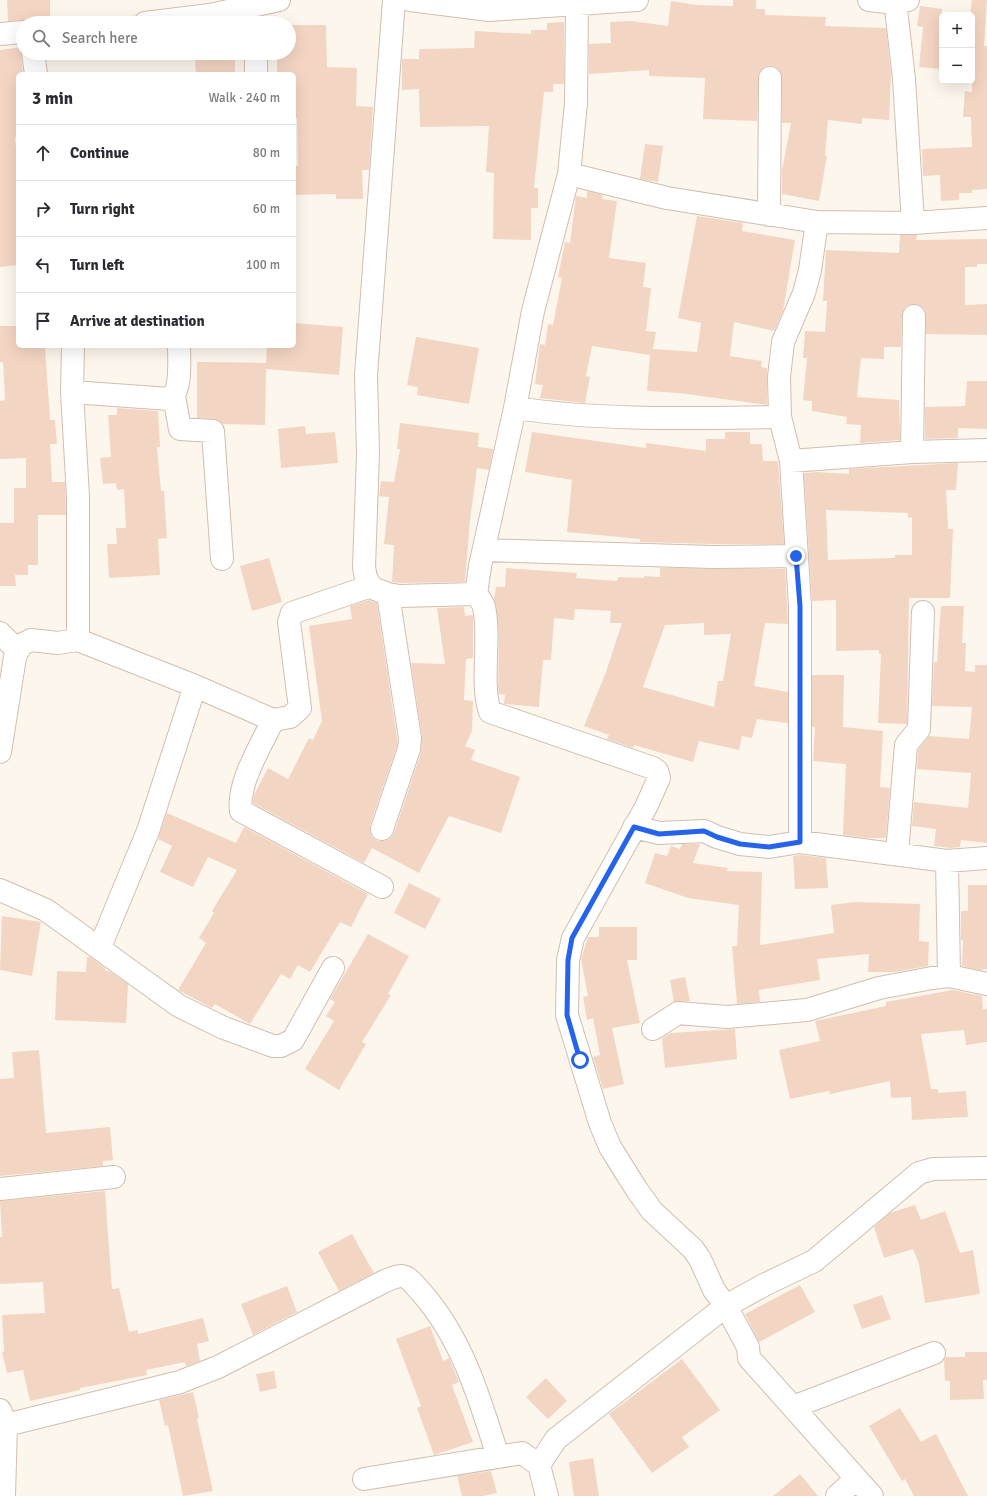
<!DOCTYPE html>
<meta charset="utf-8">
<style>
:root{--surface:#fff;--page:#f7f7f7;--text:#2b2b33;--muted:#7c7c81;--line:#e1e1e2}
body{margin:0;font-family:Signika,sans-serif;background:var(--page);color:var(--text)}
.controls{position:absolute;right:12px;top:12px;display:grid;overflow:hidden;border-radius:6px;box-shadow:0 4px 16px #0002}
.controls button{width:36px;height:36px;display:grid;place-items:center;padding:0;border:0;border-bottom:1px solid var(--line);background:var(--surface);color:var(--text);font:20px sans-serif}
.stop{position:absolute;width:12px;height:12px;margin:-9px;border:3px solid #2563eb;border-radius:50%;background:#fff}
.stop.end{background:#2563eb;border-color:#fff;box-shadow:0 1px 4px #0008}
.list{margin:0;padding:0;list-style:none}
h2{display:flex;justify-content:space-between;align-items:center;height:52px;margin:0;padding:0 16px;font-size:17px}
h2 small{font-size:13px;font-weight:400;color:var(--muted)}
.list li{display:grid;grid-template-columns:26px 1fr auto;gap:12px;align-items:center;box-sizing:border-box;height:56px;padding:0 16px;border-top:1px solid var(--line)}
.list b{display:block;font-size:15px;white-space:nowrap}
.list em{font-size:13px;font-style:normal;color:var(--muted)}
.icon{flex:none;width:22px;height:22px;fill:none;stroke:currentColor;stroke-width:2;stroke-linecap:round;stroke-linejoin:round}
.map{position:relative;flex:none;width:987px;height:1496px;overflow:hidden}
.search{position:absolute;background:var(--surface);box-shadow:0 4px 16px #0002;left:16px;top:16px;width:280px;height:44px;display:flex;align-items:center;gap:10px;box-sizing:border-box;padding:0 14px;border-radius:22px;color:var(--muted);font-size:15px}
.panel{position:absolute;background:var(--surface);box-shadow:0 4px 16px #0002;left:16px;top:72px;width:280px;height:276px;border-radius:6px}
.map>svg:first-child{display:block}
.building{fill:#f3d5c3;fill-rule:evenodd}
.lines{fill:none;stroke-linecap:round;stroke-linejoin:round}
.minor-casing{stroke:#d1beb0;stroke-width:24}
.minor{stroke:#fff;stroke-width:22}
.route{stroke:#2563eb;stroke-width:5}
</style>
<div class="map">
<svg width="987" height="1496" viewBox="0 0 987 1496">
<rect width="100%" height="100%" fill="#fdf6ec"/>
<!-- building -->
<path class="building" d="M 7,0 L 50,0 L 50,20 L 8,21 Z
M 733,0 L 756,0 L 756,9 L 765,9 L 765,15 L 826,17 L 825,26 L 886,28 L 891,75 L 889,120 L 862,118 L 862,124 L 828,120 L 825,156 L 827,156 L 819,201 L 782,194 L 782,170 L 791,123 L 782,123 L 782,78 L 781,72 L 776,67 L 770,66 L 764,67 L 759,72 L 757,121 L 703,119 L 705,78 L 649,76 L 649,70 L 589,74 L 589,44 L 611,43 L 610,22 L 631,21 L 668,26 L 671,1 L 696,5 L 733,6 Z
M 972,0 L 987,0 L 984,46 L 987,46 L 987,189 L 972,190 L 972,193 L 959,193 L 959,200 L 941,201 L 940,175 L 923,176 L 922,149 L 972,147 L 971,117 L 963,117 L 965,91 L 972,92 L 972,15 L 970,15 Z
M 920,6 L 942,9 L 942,69 L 919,67 L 923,27 L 917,26 Z
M 564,22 L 564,84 L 553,84 L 553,92 L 544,92 L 534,188 L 538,188 L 538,208 L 531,208 L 531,240 L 493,239 L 494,173 L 486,172 L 489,126 L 420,127 L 419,89 L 402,90 L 402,59 L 419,59 L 419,49 L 474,48 L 475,31 L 531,34 L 531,30 L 547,30 L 547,23 Z
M 289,25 L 326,25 L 327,67 L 357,68 L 356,106 L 373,107 L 369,170 L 362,170 L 363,199 L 336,199 L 336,194 L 294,195 L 294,166 L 298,166 L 297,118 L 294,118 L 294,74 L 277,74 L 277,53 L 289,53 Z
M 22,47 L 21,55 L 23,74 L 18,74 L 18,137 L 15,137 L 18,171 L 18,265 L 0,267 L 0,50 Z
M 215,53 L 235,53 L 235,72 L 196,73 L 195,58 L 215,57 Z
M 645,144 L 663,146 L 658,182 L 640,179 Z
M 587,191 L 603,195 L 602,199 L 617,201 L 609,258 L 646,263 L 643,287 L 651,288 L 646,331 L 656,332 L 653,349 L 697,352 L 701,323 L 678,318 L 697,216 L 743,223 L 742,231 L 795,240 L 783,311 L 774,331 L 734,322 L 730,356 L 762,361 L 761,367 L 767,368 L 767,405 L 679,393 L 647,391 L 650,355 L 592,346 L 586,376 L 590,377 L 585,403 L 540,398 L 543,385 L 535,384 L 540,344 L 545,345 L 548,324 L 553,325 L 562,278 L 558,277 L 565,242 L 570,243 L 576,196 L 587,198 Z
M 900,235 L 917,235 L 916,240 L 987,239 L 987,264 L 977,264 L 977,267 L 965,267 L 965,305 L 987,304 L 987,335 L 926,334 L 926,316 L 925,310 L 921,306 L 915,304 L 908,305 L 904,309 L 902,315 L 901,347 L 884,347 L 884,359 L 861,358 L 857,397 L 899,400 L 900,440 L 860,443 L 861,425 L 846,424 L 847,417 L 812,411 L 812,401 L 803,400 L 807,358 L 803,358 L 805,331 L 825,332 L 827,301 L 823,301 L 826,250 L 899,253 Z
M 294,323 L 343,327 L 339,375 L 266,369 L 265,425 L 223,424 L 214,419 L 197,418 L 197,362 L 266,363 L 267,346 L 294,346 Z
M 0,326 L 18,326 L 18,346 L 45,346 L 50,420 L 55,420 L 57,444 L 50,444 L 52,482 L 65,482 L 66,515 L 38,515 L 38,565 L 28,565 L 28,575 L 15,575 L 16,586 L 0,586 L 0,523 L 14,523 L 14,488 L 26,488 L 26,458 L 0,459 L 0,401 L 5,400 L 3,362 L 0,362 Z
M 416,337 L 479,348 L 469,404 L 417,395 L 418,387 L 407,385 Z
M 967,381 L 987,381 L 987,429 L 958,428 L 958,438 L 925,439 L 925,407 L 965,406 Z
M 117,408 L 158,411 L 160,447 L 157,447 L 161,491 L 164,491 L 167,538 L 158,539 L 160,575 L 109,578 L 107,544 L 117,544 L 116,528 L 126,528 L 124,489 L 117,490 L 116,483 L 103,484 L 100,458 L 111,457 L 108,415 L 117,415 Z
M 400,423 L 479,433 L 478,447 L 493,449 L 489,470 L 477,468 L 470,520 L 465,582 L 401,583 L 392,582 L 394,545 L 384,544 L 389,497 L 379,496 L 381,481 L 394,482 L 400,449 L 397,449 Z
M 305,426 L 306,434 L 335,432 L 338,463 L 281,468 L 278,429 Z
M 532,432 L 646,448 L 646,443 L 706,451 L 706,439 L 725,439 L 725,432 L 750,432 L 750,444 L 762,444 L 763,461 L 778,461 L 784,544 L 713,544 L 640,542 L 640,539 L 567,532 L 572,480 L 525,472 Z
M 958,463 L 956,490 L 946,490 L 948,529 L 953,529 L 950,598 L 909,598 L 907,724 L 878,723 L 881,654 L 879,654 L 879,650 L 836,651 L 836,600 L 812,601 L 804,473 L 817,472 L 849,474 L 849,469 ZM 826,510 L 908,513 L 908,518 L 912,517 L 912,555 L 895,555 L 895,558 L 828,560 Z
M 269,558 L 282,602 L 252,611 L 240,566 Z
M 506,568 L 577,573 L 576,578 L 617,581 L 618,577 L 644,578 L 644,576 L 660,577 L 660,568 L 785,569 L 788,624 L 765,623 L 754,686 L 788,692 L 788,723 L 757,719 L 752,738 L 742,736 L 739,750 L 699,741 L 693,762 L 634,745 L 633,748 L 607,739 L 609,735 L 584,726 L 606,672 L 622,623 L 610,623 L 611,611 L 575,609 L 574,620 L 554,618 L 551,660 L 543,660 L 539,707 L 504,704 L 505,695 L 499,694 L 498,687 L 499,632 L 494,599 L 496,587 L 505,587 ZM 704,623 L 704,635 L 731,634 L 723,681 L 718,681 L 714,707 L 643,687 L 665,625 Z
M 369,600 L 377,603 L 397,738 L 397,746 L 370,825 L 370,831 L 372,837 L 378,841 L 384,841 L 390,839 L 394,833 L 421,753 L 422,736 L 411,663 L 445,664 L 437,608 L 464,607 L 465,616 L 473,615 L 473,658 L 466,659 L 464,700 L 473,701 L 472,731 L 465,746 L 475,750 L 471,760 L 520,777 L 501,833 L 449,816 L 419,873 L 372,848 L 364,863 L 253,803 L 254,795 L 268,768 L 288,779 L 309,738 L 313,740 L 322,721 L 309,626 L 352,619 L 350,606 Z
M 941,606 L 964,606 L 962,643 L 966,643 L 965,671 L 975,672 L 975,665 L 987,665 L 987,843 L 961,840 L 960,847 L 950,848 L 934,846 L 936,829 L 912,826 L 914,802 L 968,808 L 971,773 L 917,769 L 918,750 L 929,736 L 969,739 L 972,707 L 932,706 L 934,662 L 937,662 Z
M 812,675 L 844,675 L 843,727 L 883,731 L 880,787 L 890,788 L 886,838 L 866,838 L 843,835 L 846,764 L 813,761 L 815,727 L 812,727 Z
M 167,813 L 236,843 L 244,827 L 368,894 L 351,927 L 340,922 L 310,972 L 298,965 L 290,979 L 281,974 L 250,1024 L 215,1004 L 212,1008 L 178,990 L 206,943 L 199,938 L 214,913 L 212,911 L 237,870 L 208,857 L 193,887 L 160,872 L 172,846 L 158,839 Z
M 682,844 L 700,844 L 693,863 L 728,868 L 727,871 L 762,872 L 760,945 L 834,933 L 831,905 L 855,902 L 920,904 L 919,941 L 929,942 L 928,966 L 894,972 L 868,972 L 869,954 L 817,959 L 820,980 L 759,990 L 760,1002 L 737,1004 L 732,946 L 737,946 L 739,905 L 688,898 L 645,883 L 655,853 L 667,856 L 671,846 L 680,849 Z
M 800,855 L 826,858 L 828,888 L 795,889 L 793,856 Z
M 409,883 L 441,899 L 425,929 L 394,913 Z
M 968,885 L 987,885 L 987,969 L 979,970 L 962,966 L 963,940 L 961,940 L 961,911 L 968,911 Z
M 2,916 L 41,922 L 32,976 L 0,970 Z
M 599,927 L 637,927 L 637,960 L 627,960 L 640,1023 L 612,1028 L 624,1084 L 603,1089 L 593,1057 L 600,1055 L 593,1018 L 587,1020 L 583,997 L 588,996 L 581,959 L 588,937 L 599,937 Z
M 368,934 L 409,956 L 388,994 L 391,995 L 362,1042 L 366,1044 L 339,1090 L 305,1069 L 334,1021 L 326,1016 L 335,1002 L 330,999 Z
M 87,957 L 90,957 L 105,968 L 105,971 L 109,971 L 128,984 L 126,1023 L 55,1020 L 57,971 L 86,972 Z
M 685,977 L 690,1001 L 674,1002 L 670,980 Z
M 953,990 L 982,996 L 983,1009 L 987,1009 L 987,1042 L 966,1045 L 964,1030 L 921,1034 L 931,1089 L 938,1089 L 938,1093 L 966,1091 L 968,1117 L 912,1120 L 911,1097 L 891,1098 L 890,1081 L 830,1094 L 829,1091 L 790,1099 L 779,1050 L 820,1041 L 815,1021 L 886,1006 L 886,1002 Z
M 735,1029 L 737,1059 L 665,1068 L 662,1038 L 671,1033 Z
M 39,1050 L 46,1133 L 110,1127 L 113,1160 L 103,1161 L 103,1166 L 0,1176 L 0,1079 L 14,1078 L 12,1052 Z
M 105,1191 L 112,1289 L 119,1288 L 129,1332 L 138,1330 L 138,1334 L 203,1318 L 209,1341 L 197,1344 L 200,1361 L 186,1366 L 185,1362 L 146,1370 L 147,1375 L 80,1388 L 80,1390 L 30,1401 L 23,1370 L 7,1373 L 2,1352 L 4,1351 L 2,1315 L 45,1313 L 43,1282 L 0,1284 L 0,1237 L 2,1237 L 0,1201 Z
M 915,1205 L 921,1220 L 945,1211 L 960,1253 L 973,1250 L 980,1294 L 925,1303 L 919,1264 L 913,1249 L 884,1258 L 874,1227 L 890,1213 Z
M 352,1234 L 374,1273 L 339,1291 L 318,1252 Z
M 800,1285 L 815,1312 L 759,1342 L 745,1314 Z
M 287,1286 L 297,1312 L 253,1335 L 241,1304 Z
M 882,1295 L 891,1319 L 862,1329 L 853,1305 Z
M 430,1326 L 443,1361 L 449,1358 L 459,1382 L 452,1385 L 473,1442 L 434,1455 L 417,1408 L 421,1406 L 396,1339 Z
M 965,1352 L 987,1352 L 987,1380 L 983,1380 L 984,1399 L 950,1400 L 950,1381 L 945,1381 L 944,1360 L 946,1357 L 965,1357 Z
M 682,1359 L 720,1410 L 682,1437 L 689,1447 L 652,1473 L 609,1414 Z
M 274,1371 L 277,1388 L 260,1392 L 256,1374 Z
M 546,1378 L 567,1401 L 548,1419 L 526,1397 Z
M 193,1392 L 199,1418 L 197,1419 L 213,1491 L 183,1496 L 168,1425 L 165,1426 L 159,1400 Z
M 900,1408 L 921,1442 L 936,1434 L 968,1496 L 914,1496 L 905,1479 L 902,1481 L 869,1426 Z
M 593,1458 L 599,1496 L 574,1496 L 569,1462 Z
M 491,1471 L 497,1493 L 483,1496 L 462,1496 L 457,1476 Z
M 800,1474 L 818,1496 L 773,1496 Z"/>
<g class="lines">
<defs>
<path id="minor" d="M 394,0 L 366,375 L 368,454 L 364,567 L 366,578 L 371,586 L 375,589 L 388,594 L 400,596 L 476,594 L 480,566 L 515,408 L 533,311 L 569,174 L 576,103 L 577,5
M 410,0 L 489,10 L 637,0
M 869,0 L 895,3 L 908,0
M 895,0 L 904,79 L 913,223
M 145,23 L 210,15 L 279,0
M 0,34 L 23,32
M 33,53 L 36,74
M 256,53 L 256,74
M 569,174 L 667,198 L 817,222 L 913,223 L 987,218
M 769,215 L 770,78
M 73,346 L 72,392 L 78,497 L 78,640
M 72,392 L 170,399 C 182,390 179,360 179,346
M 174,396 L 180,429 L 213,431 L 222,559
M 515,408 C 603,421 692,418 780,417
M 912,452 L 914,316
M 791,461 L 912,452 L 987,450
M 485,550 L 713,557 L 796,556
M 476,594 C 479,598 483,602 484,607 C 491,639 480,682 490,712 L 653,768 L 657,771 L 659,778 L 646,807 L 573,938 L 568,960 L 567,1015 L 600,1123 L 610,1147 L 637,1190 L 652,1211 L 693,1249 L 700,1259 L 714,1290 L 726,1306 L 748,1347 L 749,1358 L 872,1496
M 0,633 L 17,650
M 273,720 L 290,717 L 300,708 L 289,622 L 292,613 L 371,586
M 0,752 L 15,657 L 21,645 L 31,640 L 58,643 L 78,640 L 195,686 L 273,720 C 261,746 237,783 241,811 L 382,887
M 634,827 L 659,833 L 704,831 L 717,837 L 740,844 L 769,847 L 800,842 L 947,861 L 949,976
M 382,829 L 409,749 L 410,738 L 388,594
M 800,842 L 800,606 L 791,461 L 780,417 L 779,377 L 783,342 L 804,293 L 810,270 L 817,222
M 897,854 L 906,745 L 919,729 L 923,612
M 947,861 L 987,858
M 0,890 L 46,910 L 179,1006 L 224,1028 L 273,1046 L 281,1046 L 293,1040 L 333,968
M 100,947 L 148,831 L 195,686
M 653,1029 L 678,1013 L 727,1017 L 807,1010 L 879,988 L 932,978 L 949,976 L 987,984
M 0,1189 L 114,1177
M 793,1407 L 934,1353
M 0,1410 L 6,1425 L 4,1496
M 6,1425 L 180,1382 L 218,1367 L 385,1281 C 391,1279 399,1274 405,1277 C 411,1279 416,1287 421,1292 C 462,1338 480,1399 498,1457
M 539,1465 L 556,1439 L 726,1306 L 764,1285 L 814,1261 L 919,1173 L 933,1169 L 987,1168
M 364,1479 L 522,1453 L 539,1465 L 547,1496
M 837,1496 L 856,1479"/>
</defs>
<!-- minor casing -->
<use href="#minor" class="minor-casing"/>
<!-- minor -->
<use href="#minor" class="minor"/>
</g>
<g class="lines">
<!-- route -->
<path class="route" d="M 580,1060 L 567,1015 L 568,960 L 572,938 L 634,827 L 659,834 L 704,831 L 717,837 L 740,844 L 769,847 L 800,842 L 800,606 L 796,556"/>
</g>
</svg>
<div class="controls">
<button>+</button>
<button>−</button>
</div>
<div class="stop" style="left:580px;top:1060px"></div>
<div class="stop end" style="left:796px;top:556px"></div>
<div class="search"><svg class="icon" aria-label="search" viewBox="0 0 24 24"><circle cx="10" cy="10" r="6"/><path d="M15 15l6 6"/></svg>Search here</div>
<section class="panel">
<h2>3 min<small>Walk · 240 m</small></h2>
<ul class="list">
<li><svg class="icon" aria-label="ahead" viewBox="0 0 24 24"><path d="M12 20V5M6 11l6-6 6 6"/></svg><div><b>Continue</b></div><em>80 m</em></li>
<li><svg class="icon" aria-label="right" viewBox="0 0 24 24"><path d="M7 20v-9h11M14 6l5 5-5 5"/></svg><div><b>Turn right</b></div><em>60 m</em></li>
<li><svg class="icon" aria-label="left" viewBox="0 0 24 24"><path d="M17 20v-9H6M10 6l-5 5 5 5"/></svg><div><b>Turn left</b></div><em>100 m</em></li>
<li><svg class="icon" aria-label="arrive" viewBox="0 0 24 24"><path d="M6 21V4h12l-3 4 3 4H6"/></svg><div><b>Arrive at destination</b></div></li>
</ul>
</section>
</div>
